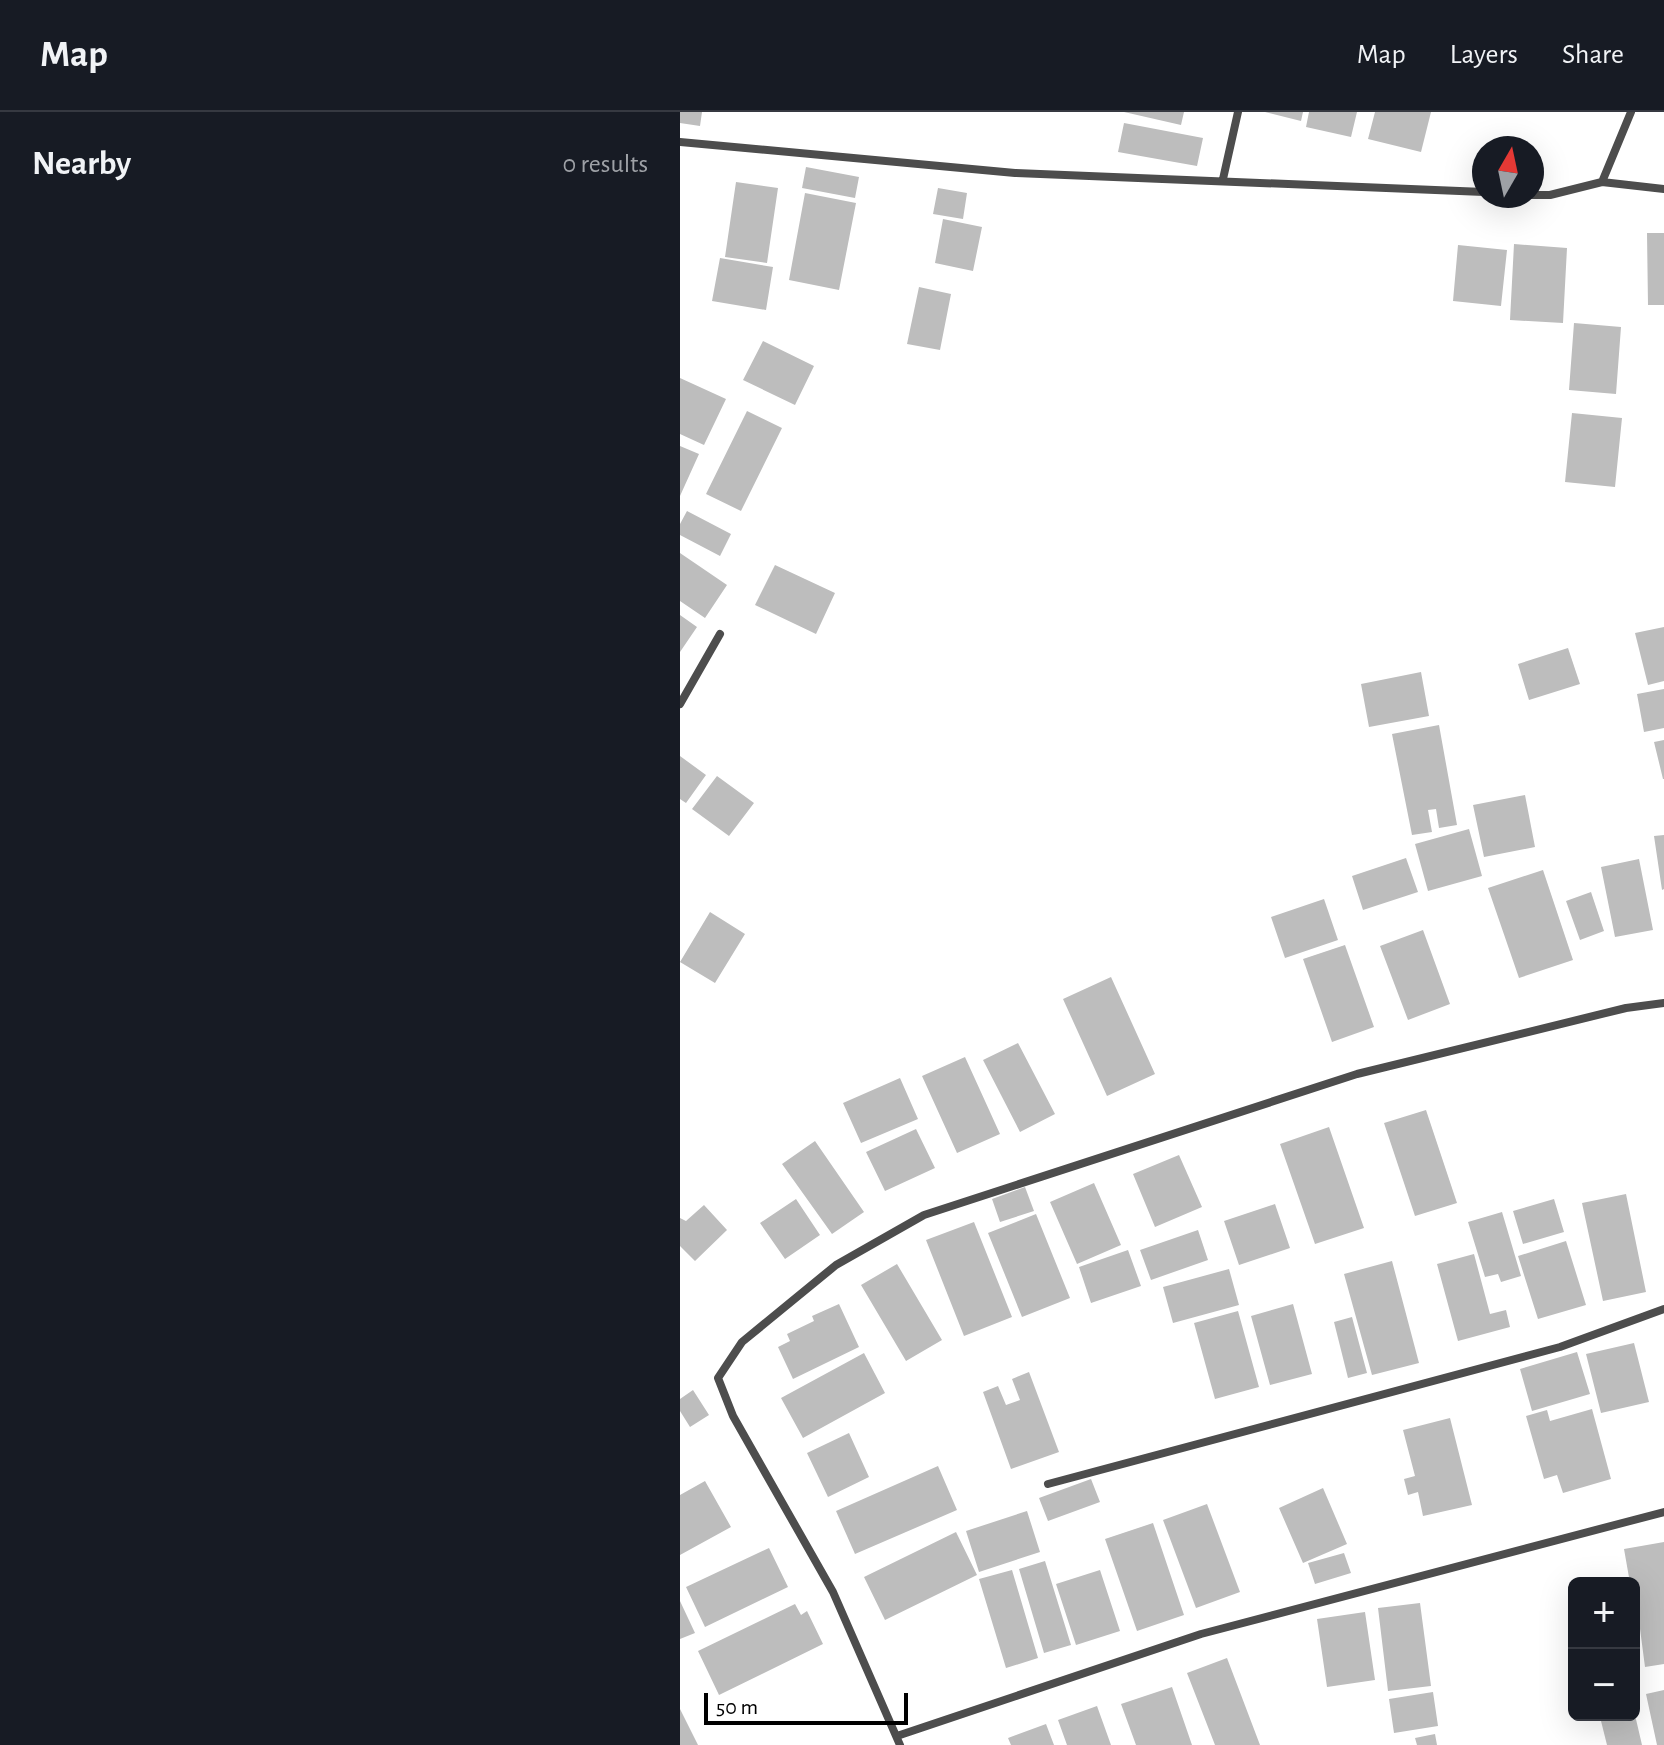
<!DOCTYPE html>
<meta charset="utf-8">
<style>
:root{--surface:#171b24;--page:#242831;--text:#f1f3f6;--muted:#9ea1a6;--line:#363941}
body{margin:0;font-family:"Alegreya Sans",sans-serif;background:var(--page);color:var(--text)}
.controls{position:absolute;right:24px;bottom:24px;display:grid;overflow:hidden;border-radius:12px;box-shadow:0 8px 32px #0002}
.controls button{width:72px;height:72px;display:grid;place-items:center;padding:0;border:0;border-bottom:2px solid var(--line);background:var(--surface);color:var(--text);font:40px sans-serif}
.compass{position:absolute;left:792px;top:24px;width:72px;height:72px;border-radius:50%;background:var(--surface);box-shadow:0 8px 32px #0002;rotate:9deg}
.scale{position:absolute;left:24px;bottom:20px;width:204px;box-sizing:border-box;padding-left:8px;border:4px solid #000;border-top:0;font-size:22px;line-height:28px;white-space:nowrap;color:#000;-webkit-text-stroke:6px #fff;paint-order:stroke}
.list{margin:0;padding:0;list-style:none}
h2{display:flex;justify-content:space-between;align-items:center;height:104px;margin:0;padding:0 32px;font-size:34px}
h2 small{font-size:26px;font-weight:400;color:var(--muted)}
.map{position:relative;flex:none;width:984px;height:1633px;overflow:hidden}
header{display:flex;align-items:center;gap:48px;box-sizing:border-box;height:112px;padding:0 40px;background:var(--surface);border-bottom:2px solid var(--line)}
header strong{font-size:38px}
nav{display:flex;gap:44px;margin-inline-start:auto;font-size:28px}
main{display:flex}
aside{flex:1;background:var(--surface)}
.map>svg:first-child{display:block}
.building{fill:#bdbdbd}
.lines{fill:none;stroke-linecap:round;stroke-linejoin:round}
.minor{stroke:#4d4d4d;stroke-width:8}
</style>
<header>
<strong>Map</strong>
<nav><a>Map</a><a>Layers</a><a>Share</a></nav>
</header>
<main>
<aside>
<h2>Nearby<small>0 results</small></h2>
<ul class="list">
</ul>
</aside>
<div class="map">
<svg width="984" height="1633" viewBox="0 0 984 1633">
<rect width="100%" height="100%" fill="#fff"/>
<!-- building -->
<path class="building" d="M 0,0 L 22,0 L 20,14 L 0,11 Z
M 444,0 L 504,0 L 501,13 Z
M 585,0 L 623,0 L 621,9 Z
M 629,0 L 677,0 L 671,25 L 626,15 Z
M 695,0 L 751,0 L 741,40 L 688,27 Z
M 444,11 L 523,26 L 517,54 L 438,40 Z
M 126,55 L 179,65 L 175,86 L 122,76 Z
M 56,70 L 98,76 L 87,151 L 45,145 Z
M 258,76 L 287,81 L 283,107 L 253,102 Z
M 125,81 L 176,91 L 159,178 L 109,168 Z
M 263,107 L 302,115 L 293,159 L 255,151 Z
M 967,121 L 984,121 L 984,193 L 968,193 Z
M 834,132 L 887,136 L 883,211 L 830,208 Z
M 778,133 L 827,138 L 821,194 L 773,189 Z
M 40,146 L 93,155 L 86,198 L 32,189 Z
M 239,175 L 271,182 L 260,238 L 227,232 Z
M 894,211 L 941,215 L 936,282 L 889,278 Z
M 83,229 L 134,254 L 115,293 L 63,268 Z
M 0,266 L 46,287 L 24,333 L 0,322 Z
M 67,299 L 102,316 L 61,399 L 26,382 Z
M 892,301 L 942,306 L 935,375 L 885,370 Z
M 0,334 L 19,342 L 0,384 Z
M 7,399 L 51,422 L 40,444 L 0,423 L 0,412 Z
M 0,441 L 47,473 L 25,506 L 0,489 Z
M 95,453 L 155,481 L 136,522 L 75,493 Z
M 0,503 L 17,515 L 0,540 Z
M 984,515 L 984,569 L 968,573 L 955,521 Z
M 888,536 L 900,572 L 849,588 L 838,552 Z
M 741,560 L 749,604 L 689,615 L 681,572 Z
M 984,577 L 984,616 L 964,620 L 957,582 Z
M 759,613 L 777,713 L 759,716 L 756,697 L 748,698 L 752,720 L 732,723 L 712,622 Z
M 984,628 L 984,667 L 983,667 L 974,630 Z
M 0,644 L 26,663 L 6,691 L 0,687 Z
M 37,664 L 74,691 L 49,724 L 12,697 Z
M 845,683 L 855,735 L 804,745 L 793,693 Z
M 789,717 L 802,764 L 748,779 L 735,732 Z
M 984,723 L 984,777 L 982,778 L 974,724 Z
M 726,746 L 738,780 L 683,798 L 672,764 Z
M 959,747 L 973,818 L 935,825 L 921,755 Z
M 863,758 L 893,848 L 839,866 L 808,776 Z
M 911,780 L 924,819 L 900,828 L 886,789 Z
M 644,787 L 658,828 L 605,846 L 591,805 Z
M 30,800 L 65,822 L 35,871 L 0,850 Z
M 743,818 L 770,892 L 728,908 L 700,834 Z
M 665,833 L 694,915 L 652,930 L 623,847 Z
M 431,865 L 475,962 L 427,984 L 383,887 Z
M 338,931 L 375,1002 L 340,1020 L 303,948 Z
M 285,945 L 320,1022 L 277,1041 L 242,964 Z
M 220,966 L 238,1007 L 181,1031 L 163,991 Z
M 746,998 L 777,1091 L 735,1104 L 704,1011 Z
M 649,1015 L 684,1116 L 635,1132 L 600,1032 Z
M 236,1017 L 255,1056 L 205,1079 L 186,1040 Z
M 135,1029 L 184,1100 L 152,1122 L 102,1052 Z
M 499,1043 L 522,1095 L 475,1115 L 453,1062 Z
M 414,1071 L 441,1133 L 397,1152 L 370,1090 Z
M 345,1075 L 354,1099 L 320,1110 L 312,1087 Z
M 946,1082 L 966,1180 L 923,1189 L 902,1091 Z
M 116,1087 L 140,1123 L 105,1147 L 80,1111 Z
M 874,1087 L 884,1120 L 843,1132 L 833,1099 Z
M 595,1092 L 610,1136 L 559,1153 L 544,1109 Z
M 24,1093 L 47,1118 L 15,1149 L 0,1134 L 0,1106 L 6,1109 Z
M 822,1100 L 841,1164 L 821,1170 L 818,1162 L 805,1165 L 788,1110 Z
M 356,1102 L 390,1186 L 342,1205 L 308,1121 Z
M 294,1110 L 332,1205 L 284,1224 L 246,1128 Z
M 518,1118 L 528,1148 L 471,1168 L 460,1138 Z
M 886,1129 L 906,1193 L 858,1207 L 838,1144 Z
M 448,1138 L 461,1174 L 411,1191 L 399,1155 Z
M 794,1142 L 810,1202 L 826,1198 L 830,1215 L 778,1229 L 757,1152 Z
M 712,1149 L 739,1251 L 692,1263 L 664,1162 Z
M 217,1152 L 262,1228 L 226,1249 L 181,1173 Z
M 549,1157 L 559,1193 L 493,1211 L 483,1175 Z
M 159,1192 L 179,1235 L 113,1267 L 98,1235 L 110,1229 L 107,1222 L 134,1209 L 132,1204 Z
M 613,1192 L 632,1262 L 590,1273 L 571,1204 Z
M 558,1199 L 579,1275 L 535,1287 L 514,1211 Z
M 672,1205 L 687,1261 L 668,1266 L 654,1210 Z
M 954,1231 L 969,1290 L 921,1301 L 906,1242 Z
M 897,1240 L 910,1282 L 852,1299 L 840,1257 Z
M 184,1241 L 205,1281 L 123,1326 L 101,1286 Z
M 349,1260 L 379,1340 L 331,1357 L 303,1280 L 318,1274 L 326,1293 L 340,1288 L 332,1267 Z
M 13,1278 L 29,1303 L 10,1315 L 0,1299 L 0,1287 Z
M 912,1297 L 931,1367 L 883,1381 L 877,1363 L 864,1367 L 846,1304 L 867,1298 L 870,1309 Z
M 770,1306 L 792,1393 L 743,1404 L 738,1380 L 728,1383 L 724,1367 L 735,1364 L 723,1318 Z
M 169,1321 L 189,1365 L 148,1385 L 127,1341 Z
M 258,1354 L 277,1398 L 175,1442 L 156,1399 Z
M 411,1367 L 420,1390 L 368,1409 L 359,1386 Z
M 25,1369 L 51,1415 L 0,1443 L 0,1383 Z
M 643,1376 L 667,1432 L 623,1451 L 599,1396 Z
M 527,1392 L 560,1480 L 516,1496 L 483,1408 Z
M 347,1399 L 360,1440 L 299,1460 L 286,1419 Z
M 473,1411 L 504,1503 L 457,1519 L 425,1427 Z
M 276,1420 L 297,1463 L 205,1508 L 184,1465 Z
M 984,1430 L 984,1552 L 965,1555 L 954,1471 L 950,1471 L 944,1437 Z
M 89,1436 L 108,1475 L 25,1515 L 6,1475 Z
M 664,1441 L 671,1461 L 635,1472 L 628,1451 Z
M 365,1449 L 391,1533 L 364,1541 L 339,1457 Z
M 332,1458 L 358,1546 L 326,1556 L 299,1467 Z
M 420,1458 L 440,1519 L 396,1533 L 376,1472 Z
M 0,1489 L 15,1521 L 0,1527 Z
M 740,1491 L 751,1574 L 708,1579 L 698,1496 Z
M 115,1492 L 121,1503 L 127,1499 L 143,1532 L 39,1583 L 18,1539 Z
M 685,1500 L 695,1568 L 647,1575 L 637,1507 Z
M 547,1546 L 580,1633 L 535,1633 L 507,1561 Z
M 492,1575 L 512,1633 L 456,1633 L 441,1592 Z
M 984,1578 L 984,1633 L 977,1633 L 966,1582 Z
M 753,1580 L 758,1614 L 714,1621 L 709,1587 Z
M 417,1594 L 431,1633 L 387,1633 L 378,1608 Z
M 0,1597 L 18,1633 L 0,1633 Z
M 947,1603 L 955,1603 L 962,1633 L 927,1633 L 921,1609 Z
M 366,1612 L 374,1633 L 331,1633 L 328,1626 Z
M 755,1622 L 757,1633 L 737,1633 L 735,1626 Z"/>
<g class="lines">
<!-- minor -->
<path class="minor" d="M 0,30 L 335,61 L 804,80
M 543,67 L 558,0
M 922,70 L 951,0
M 852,83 L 870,83 L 922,70 L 984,77
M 0,592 L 40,522
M 368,1372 L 880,1235 L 984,1197
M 217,1624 L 521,1522 L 984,1400
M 220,1633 L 153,1480 L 53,1304 L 38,1266 L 62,1230 L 156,1153 L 244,1103 L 677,962 L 946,896 L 984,891"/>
</g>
</svg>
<div class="controls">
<button>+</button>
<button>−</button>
</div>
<svg class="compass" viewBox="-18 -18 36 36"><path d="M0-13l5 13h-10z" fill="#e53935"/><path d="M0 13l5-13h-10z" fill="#9ea1a6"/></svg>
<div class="scale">50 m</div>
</div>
</main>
